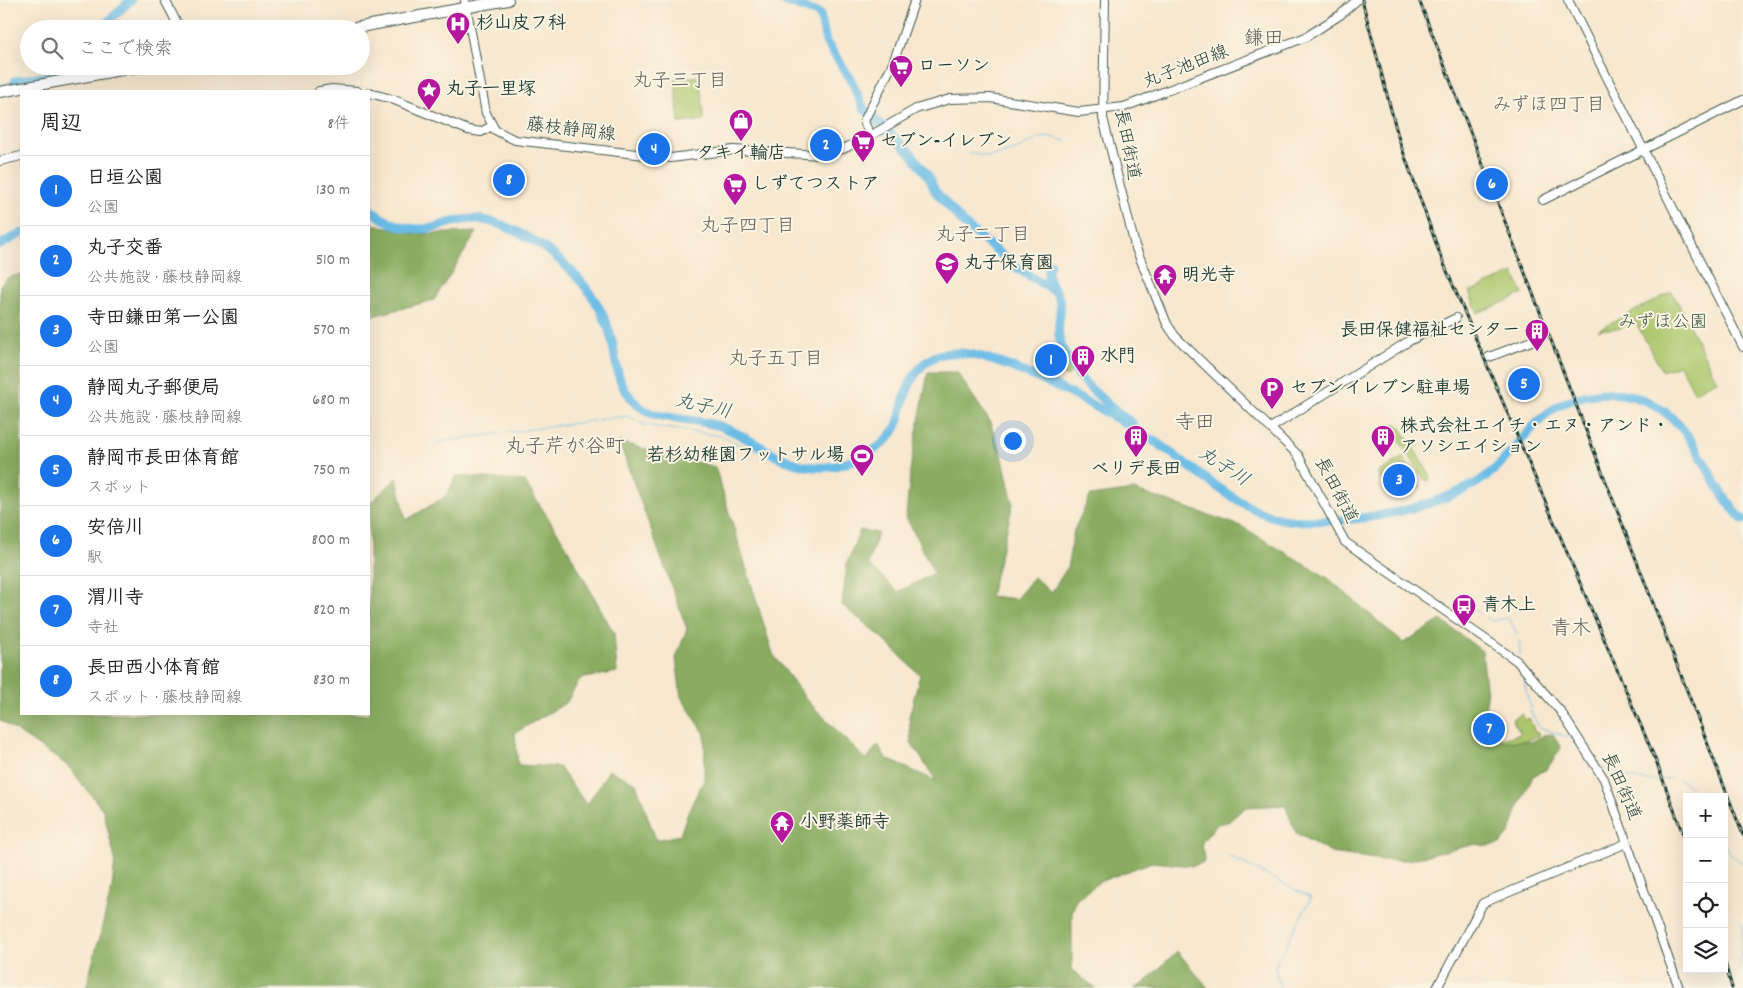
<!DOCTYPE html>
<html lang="ja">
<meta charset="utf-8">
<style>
:root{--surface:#fff;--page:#f2f2f2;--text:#202124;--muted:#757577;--line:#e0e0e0;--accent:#1a73e8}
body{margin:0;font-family:Dekko,"Klee One",sans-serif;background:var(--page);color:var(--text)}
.controls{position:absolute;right:15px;bottom:15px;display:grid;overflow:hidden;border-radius:0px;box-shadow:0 5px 20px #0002}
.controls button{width:45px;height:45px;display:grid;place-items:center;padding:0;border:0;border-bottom:1px solid var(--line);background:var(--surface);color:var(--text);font:25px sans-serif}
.you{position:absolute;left:1012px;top:440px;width:18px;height:18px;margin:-12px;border:4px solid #fff;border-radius:50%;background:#1a73e8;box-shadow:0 0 0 8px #1a73e833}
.badge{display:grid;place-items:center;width:32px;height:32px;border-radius:50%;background:var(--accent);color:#fff;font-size:16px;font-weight:700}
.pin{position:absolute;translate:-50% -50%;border:2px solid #fff;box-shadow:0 1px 5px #0006}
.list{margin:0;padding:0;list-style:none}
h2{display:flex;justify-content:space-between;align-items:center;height:65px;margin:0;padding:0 20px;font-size:21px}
h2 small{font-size:16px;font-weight:400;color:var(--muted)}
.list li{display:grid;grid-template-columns:32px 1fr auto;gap:15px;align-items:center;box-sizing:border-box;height:70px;padding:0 20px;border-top:1px solid var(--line)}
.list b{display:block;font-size:19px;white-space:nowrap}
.list p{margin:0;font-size:16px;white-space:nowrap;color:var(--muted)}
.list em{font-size:16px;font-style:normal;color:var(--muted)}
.icon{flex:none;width:28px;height:28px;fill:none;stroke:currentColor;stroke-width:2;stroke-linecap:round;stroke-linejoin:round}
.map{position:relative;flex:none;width:1743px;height:988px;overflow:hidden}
.search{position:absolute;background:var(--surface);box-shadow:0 5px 20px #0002;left:20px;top:20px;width:350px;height:55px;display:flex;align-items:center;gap:12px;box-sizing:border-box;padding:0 18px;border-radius:28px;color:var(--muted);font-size:19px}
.panel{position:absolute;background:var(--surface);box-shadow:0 5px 20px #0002;left:20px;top:90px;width:350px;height:625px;border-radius:0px}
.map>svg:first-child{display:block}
.green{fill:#acc76d;stroke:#668250}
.forest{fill:#89ac60;stroke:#54744a}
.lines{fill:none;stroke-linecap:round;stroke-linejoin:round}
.stream{stroke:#6bbce6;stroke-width:1}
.river{stroke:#6bbce6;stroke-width:9}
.secondary-casing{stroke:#3f564b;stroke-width:10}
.highway-casing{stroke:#3f564b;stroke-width:12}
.secondary{stroke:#fff;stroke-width:8}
.highway{stroke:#fff;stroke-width:10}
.rail-casing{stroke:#1f3d34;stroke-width:3}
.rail{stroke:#fcf5e5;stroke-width:1;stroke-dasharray:4;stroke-linecap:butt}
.labels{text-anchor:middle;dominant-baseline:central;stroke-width:4;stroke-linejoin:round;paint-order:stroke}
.poi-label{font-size:18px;font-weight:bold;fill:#1f3d34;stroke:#fcf5e5;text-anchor:start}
.street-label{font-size:18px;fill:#1f3d34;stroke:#fcf5e5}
.park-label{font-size:18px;fill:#3b593f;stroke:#fcf5e5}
.neighbourhood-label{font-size:19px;fill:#636159;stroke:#fcf5e5}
.water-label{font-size:19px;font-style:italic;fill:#325d60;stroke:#fcf5e5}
.quarter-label{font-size:20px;fill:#636159;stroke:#fcf5e5}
</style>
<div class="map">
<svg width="1743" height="988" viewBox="0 0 1743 988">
<rect width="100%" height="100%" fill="#fcf5e5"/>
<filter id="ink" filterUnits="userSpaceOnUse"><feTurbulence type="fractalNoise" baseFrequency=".02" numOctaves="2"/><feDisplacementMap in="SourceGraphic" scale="10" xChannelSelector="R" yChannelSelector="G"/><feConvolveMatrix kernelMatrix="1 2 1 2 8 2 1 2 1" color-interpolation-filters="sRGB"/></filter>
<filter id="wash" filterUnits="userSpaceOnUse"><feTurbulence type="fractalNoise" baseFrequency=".0096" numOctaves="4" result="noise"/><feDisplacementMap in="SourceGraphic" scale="20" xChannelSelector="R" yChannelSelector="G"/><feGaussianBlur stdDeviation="1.12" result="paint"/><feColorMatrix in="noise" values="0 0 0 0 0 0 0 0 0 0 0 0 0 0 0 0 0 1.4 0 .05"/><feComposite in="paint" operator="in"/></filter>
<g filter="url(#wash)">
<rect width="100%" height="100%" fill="#f7e7ce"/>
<!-- green -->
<path class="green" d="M 700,76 L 704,120 L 679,123 L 675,78 Z
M 1514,273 L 1523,294 L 1478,313 L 1469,292 Z
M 1671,292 L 1673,293 L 1717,381 L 1694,392 L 1680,365 L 1662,371 L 1635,321 L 1621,328 L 1598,330 Z
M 1048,348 L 1053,348 L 1070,372 L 1068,377 L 1039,364 Z
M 1395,423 L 1399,425 L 1430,475 L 1429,481 L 1425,480 L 1393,431 L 1392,426 Z
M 1403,457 L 1421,487 L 1390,495 L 1377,473 Z
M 1522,714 L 1525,720 L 1529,718 L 1535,732 L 1540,734 C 1529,742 1501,747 1490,740 L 1497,734 L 1501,739 L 1521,734 L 1512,719 Z"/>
<!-- forest -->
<path class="forest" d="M 369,223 L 416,234 L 477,232 L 434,300 L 369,317 Z
M 21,274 L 21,714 L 369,714 L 369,504 L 397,478 L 406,520 L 445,497 L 457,476 L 524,481 L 562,539 L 614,633 L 617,672 L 580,679 L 567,702 L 515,733 L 518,765 L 559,767 L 587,805 L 609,770 L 636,783 L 656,840 L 680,835 L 688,812 L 704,780 L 705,734 L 681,697 L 676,658 L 687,629 L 619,442 L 715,467 L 773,654 L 806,699 L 866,760 L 878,745 L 887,759 L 936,781 L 911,742 L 909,717 L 920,675 L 879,635 L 842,605 L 847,563 L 860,530 L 878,533 L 868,564 L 898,592 L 934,573 L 906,517 L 911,464 L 928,372 L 957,372 L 989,420 L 1002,454 L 1013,504 L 990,596 L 1016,599 L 1034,577 L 1051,593 L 1067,568 L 1074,530 L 1090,496 L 1134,490 L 1241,526 L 1328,578 L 1403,643 L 1441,620 L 1482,651 L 1487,696 L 1481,741 L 1533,741 L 1544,735 L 1553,734 L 1561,748 L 1547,769 L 1533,776 L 1517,810 L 1510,833 L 1500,844 L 1487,846 L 1476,844 L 1408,860 L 1383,860 L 1331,853 L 1296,833 L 1285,805 L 1246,807 L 1228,822 L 1217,824 L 1202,842 L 1204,862 L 1193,866 L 1152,862 L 1099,882 L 1076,900 L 1072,913 L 1072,970 L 1096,988 L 86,988 L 112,888 L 115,859 L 103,810 L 68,766 L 0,720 L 0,285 L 7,278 Z
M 1177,951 L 1208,988 L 1134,988 L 1142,985 Z"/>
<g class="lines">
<!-- stream -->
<path class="stream" d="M 0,85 L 15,81
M 969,153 L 990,157 L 1018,149 L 1039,138 L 1052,137 L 1066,141
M 438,442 L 628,416 L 644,425 L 722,436 L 748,449 L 764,453 L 778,462 L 796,468 L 821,468
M 1455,596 L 1464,603
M 1467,605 L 1480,614
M 1485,617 L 1491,621 L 1508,618 L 1518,635
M 1519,641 L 1520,655
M 1522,672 L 1531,712 L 1539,727 L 1570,738 L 1580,748
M 1600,766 C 1622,779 1646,784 1671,778
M 1679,780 L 1687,784 L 1698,797
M 1724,843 L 1730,854 L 1743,863
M 1229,856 L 1311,898 L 1275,966 L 1280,988
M 1729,988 C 1743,967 1741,947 1743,923"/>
<!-- river -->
<path class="river" d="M 781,0 L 820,14 L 826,42 L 850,78 L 864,109 L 911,153 L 929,177 L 935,191 L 965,225 L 1020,270 L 1057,293
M 100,29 L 131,0
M 15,81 L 63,73 L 68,66
M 369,209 C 390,226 413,234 440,226 C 451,222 461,219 473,219 C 501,219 543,244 563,263 C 587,285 605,310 612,341 C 616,358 616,376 625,390 C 632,400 639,408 650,413 C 674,421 701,418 725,428 C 759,441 788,471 827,467 C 851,464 879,452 893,432 C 900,422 901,411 904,400 C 919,348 951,345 997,362 C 1047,379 1112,414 1157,443 C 1190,465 1248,517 1288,520 C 1349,524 1416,514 1471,486 C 1500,471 1515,445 1538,422 C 1568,391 1618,384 1656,406 C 1700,432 1708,486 1743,520
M 0,245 L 21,233
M 1050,263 C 1042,285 1057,284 1060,302 C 1062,313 1057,325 1059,336 C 1066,374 1105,402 1133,424"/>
</g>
</g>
<g filter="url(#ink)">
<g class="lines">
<defs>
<path id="secondary" d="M 165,0 L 180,29
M 465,0 L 486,113 L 495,130 L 515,140 L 671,158 L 733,150 L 822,155 L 843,149 L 870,136 L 864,121 L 893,63 L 915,0
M 1105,0 L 1103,118 L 1135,246 L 1167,324 L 1175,336 L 1298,455 L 1345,542 L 1517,661 L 1561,712 L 1604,779 L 1679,988
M 1568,0 L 1743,347
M 319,91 L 332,89 L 357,91
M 369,93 L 392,99 L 468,130 L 481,132 L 492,126
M 870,136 L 916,109 L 950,99 L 990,98 L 1079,112 L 1124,107 L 1306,37 L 1340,15 L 1357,0
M 0,161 L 21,156
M 1543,200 L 1743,100
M 1489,357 L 1542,337
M 1272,427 L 1409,341 L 1456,318
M 1437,988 L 1483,903 L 1627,843"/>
<path id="highway" d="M 349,29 L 508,0
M 0,92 L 143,66"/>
</defs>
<!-- secondary casing -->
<use href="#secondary" class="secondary-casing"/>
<!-- highway casing -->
<use href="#highway" class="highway-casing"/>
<!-- secondary -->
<use href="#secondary" class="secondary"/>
<!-- highway -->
<use href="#highway" class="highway"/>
<defs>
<path id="rail" d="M 1362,0 L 1399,140 L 1441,257 L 1656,761 L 1687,845
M 1419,0 L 1743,835
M 1724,959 L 1732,988"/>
</defs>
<!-- rail casing -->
<use href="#rail" class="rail-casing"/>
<!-- rail -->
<use href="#rail" class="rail"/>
</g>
</g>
<!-- icons -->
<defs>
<symbol id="hospital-pin" viewBox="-11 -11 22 30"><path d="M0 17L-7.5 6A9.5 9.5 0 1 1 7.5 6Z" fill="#b5179e" stroke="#fcf5e5"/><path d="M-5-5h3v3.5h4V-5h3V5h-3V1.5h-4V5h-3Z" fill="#fff"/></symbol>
<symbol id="supermarket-pin" viewBox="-11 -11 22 30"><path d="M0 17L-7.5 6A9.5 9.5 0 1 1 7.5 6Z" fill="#b5179e" stroke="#fcf5e5"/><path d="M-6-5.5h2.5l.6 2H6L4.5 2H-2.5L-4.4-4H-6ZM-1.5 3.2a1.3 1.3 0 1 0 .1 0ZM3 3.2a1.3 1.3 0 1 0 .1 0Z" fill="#fff"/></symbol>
<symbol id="sight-pin" viewBox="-11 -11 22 30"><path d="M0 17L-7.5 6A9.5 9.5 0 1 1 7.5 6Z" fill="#b5179e" stroke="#fcf5e5"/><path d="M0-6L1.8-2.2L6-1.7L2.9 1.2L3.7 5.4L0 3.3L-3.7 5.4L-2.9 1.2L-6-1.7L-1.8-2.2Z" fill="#fff"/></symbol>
<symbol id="shop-pin" viewBox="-11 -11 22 30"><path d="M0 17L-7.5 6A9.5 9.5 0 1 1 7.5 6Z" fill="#b5179e" stroke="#fcf5e5"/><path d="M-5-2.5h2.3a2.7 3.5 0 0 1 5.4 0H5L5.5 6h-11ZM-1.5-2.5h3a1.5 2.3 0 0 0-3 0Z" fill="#fff"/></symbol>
<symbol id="school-pin" viewBox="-11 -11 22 30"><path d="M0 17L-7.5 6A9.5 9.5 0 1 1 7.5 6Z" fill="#b5179e" stroke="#fcf5e5"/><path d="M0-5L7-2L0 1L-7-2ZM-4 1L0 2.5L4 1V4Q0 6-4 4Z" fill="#fff"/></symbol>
<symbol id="temple-pin" viewBox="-11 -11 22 30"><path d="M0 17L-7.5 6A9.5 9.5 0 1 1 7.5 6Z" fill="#b5179e" stroke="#fcf5e5"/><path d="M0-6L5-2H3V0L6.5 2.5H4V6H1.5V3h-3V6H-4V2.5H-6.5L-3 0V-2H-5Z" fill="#fff"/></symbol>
<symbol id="building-pin" viewBox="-11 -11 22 30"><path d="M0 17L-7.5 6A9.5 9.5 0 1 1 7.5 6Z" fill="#b5179e" stroke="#fcf5e5"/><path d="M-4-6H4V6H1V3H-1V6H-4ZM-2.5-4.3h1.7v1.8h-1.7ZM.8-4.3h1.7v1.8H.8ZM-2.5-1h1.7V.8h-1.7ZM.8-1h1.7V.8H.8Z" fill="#fff"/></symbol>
<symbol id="parking-pin" viewBox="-11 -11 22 30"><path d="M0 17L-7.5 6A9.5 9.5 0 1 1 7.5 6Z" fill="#b5179e" stroke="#fcf5e5"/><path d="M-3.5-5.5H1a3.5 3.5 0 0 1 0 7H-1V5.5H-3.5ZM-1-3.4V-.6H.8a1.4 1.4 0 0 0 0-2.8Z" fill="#fff"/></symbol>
<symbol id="stadium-pin" viewBox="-11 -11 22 30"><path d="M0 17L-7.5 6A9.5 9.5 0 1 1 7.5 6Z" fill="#b5179e" stroke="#fcf5e5"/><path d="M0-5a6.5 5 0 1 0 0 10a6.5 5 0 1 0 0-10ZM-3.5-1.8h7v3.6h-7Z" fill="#fff"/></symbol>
<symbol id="bus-pin" viewBox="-11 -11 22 30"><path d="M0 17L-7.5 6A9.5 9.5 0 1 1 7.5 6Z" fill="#b5179e" stroke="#fcf5e5"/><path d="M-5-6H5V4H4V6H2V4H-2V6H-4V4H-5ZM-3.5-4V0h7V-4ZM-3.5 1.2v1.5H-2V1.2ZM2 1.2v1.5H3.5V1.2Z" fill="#fff"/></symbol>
</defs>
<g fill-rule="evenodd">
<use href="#hospital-pin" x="444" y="10" width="28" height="38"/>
<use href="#supermarket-pin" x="887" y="53" width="28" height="38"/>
<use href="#sight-pin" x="415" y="76" width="28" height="38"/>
<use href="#shop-pin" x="727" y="107" width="28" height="38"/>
<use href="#supermarket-pin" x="849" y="128" width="28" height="38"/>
<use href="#supermarket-pin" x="721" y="171" width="28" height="38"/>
<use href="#school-pin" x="933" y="250" width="28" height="38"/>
<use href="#temple-pin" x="1151" y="262" width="28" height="38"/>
<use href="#building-pin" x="1523" y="317" width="28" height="38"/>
<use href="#building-pin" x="1069" y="343" width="28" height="38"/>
<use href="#parking-pin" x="1258" y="375" width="28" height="38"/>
<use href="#building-pin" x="1122" y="423" width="28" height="38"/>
<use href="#building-pin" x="1369" y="423" width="28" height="38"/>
<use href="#stadium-pin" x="848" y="442" width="28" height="38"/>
<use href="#bus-pin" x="1450" y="592" width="28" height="38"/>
<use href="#temple-pin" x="768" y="809" width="28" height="38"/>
</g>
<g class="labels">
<!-- poi labels -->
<g class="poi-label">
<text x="476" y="24">杉山皮フ科</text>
<text x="918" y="67">ローソン</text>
<text x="446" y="90">丸子一里塚</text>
<text x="880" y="142">セブン-イレブン</text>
<text x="741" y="154" text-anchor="middle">タキイ輪店</text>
<text x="752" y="185">しずてつストア</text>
<text x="964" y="264">丸子保育園</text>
<text x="1182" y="276">明光寺</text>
<text x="1520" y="331" text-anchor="end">長田保健福祉センター</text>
<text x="1100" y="357">水門</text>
<text x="1290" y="389">セブンイレブン駐車場</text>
<text x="1400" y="427">株式会社エイチ・エヌ・アンド・<tspan x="1400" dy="21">アソシエイション</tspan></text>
<text x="844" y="456" text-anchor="end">若杉幼稚園フットサル場</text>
<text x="1136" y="470" text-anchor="middle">ベリデ長田</text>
<text x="1482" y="606">青木上</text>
<text x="800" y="823">小野薬師寺</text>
</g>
<!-- street labels -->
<g class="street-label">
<text transform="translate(1186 68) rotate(-21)">丸子池田線</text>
<text transform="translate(571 131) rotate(7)">藤枝静岡線</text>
<text transform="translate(1126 145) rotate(79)">長田街道</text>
<text transform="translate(1335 491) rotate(62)">長田街道</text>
<text transform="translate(1620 787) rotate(66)">長田街道</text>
</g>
<!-- park labels -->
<g class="park-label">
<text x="1663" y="323">みずほ公園</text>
</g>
<!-- neighbourhood labels -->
<g class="neighbourhood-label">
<text x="680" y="82">丸子三丁目</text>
<text x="1549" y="106">みずほ四丁目</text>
<text x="748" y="227">丸子四丁目</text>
<text x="983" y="236">丸子二丁目</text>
<text x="776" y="360">丸子五丁目</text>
</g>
<!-- water labels -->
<g class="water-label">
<text transform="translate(703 408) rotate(13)">丸子川</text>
<text transform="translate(1223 468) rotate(33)">丸子川</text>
</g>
<!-- quarter labels -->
<g class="quarter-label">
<text x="1264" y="40">鎌田</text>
<text x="1195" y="424">寺田</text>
<text x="565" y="448">丸子芹が谷町</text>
<text x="1571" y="630">青木</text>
</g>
</g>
</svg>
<div class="controls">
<button>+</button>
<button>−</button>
<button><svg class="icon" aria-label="locate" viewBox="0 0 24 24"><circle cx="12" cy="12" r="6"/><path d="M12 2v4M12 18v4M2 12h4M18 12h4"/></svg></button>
<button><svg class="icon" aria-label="layers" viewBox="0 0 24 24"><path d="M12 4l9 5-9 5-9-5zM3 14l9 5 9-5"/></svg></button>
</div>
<div class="you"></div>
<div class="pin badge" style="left:1051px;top:360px">1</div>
<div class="pin badge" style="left:826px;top:145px">2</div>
<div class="pin badge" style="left:1399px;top:480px">3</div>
<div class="pin badge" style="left:654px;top:149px">4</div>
<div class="pin badge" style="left:1524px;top:384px">5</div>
<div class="pin badge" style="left:1492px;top:184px">6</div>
<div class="pin badge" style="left:1489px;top:729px">7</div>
<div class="pin badge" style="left:509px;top:180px">8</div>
<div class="search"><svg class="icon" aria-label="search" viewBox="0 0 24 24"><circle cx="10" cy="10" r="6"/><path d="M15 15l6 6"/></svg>ここで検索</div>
<section class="panel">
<h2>周辺<small>8件</small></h2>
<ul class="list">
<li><span class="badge">1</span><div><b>日垣公園</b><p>公園</p></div><em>130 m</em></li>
<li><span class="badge">2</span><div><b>丸子交番</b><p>公共施設 · 藤枝静岡線</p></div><em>510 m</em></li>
<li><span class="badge">3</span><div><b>寺田鎌田第一公園</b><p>公園</p></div><em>570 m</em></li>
<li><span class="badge">4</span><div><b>静岡丸子郵便局</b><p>公共施設 · 藤枝静岡線</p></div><em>680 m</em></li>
<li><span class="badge">5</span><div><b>静岡市長田体育館</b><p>スポット</p></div><em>750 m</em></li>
<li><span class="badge">6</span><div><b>安倍川</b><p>駅</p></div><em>800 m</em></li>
<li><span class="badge">7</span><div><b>渭川寺</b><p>寺社</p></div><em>820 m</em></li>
<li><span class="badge">8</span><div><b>長田西小体育館</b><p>スポット · 藤枝静岡線</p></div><em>830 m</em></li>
</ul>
</section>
</div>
